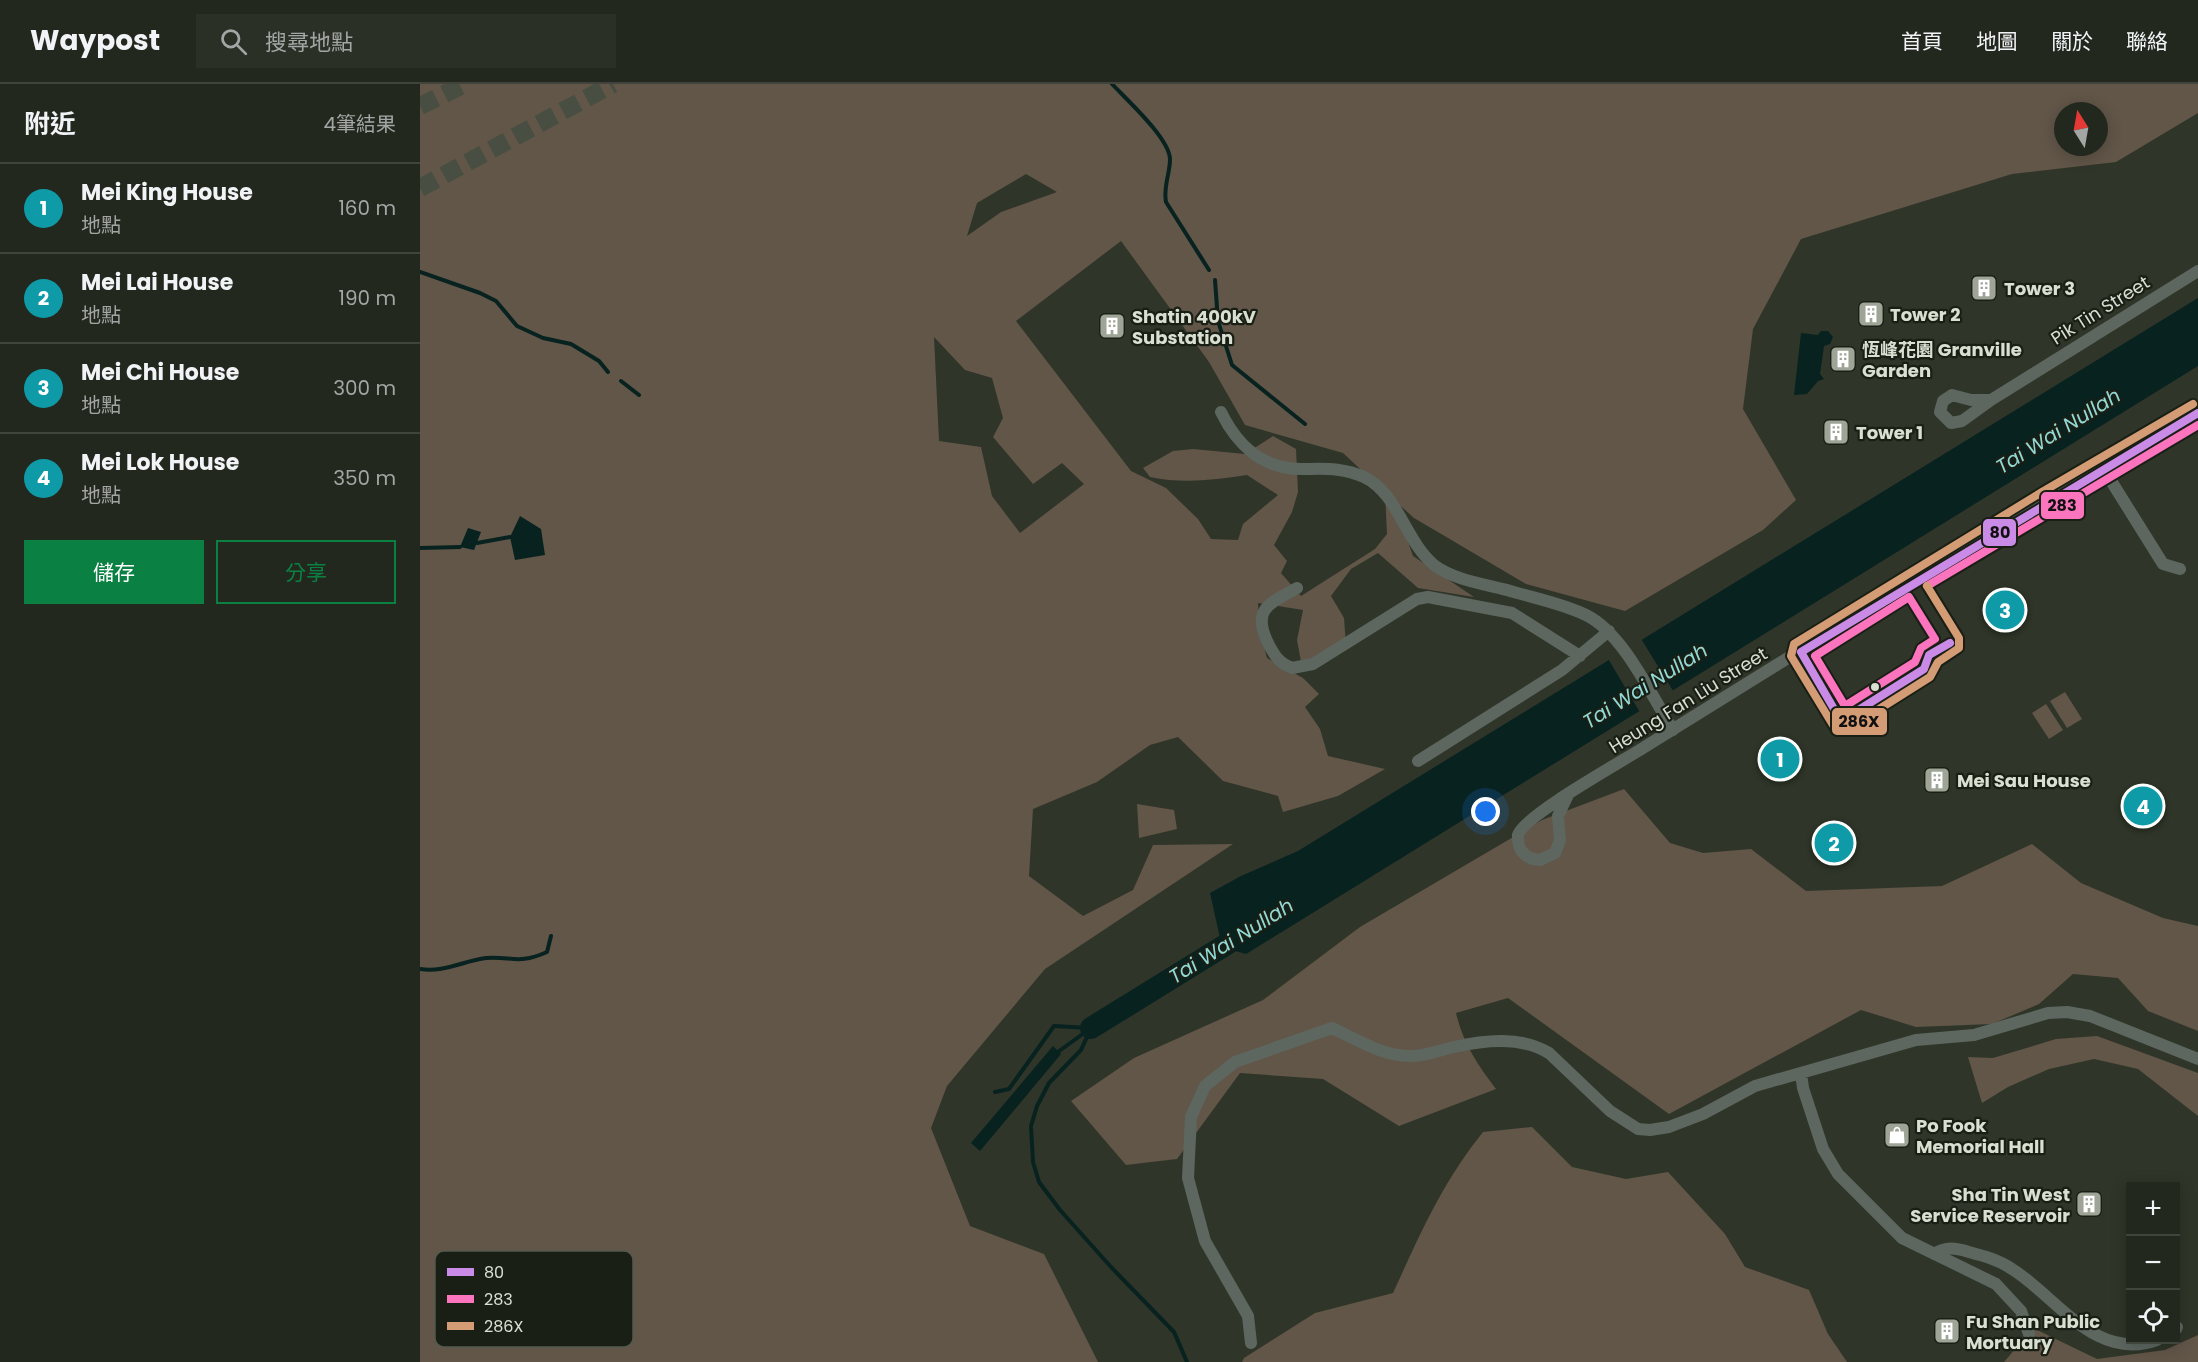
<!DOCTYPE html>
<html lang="zh-TW">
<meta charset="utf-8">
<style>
:root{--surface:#23281e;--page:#2b3027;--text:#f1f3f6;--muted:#a3a6a4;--line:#40443c;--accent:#0b8043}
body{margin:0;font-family:Poppins,"Noto Sans TC",sans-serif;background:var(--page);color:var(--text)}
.controls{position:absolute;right:18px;bottom:18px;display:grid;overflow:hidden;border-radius:0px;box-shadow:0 3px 15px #0003}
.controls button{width:54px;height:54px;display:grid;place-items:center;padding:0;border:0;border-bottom:2px solid var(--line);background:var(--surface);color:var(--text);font:30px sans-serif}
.compass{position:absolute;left:1634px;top:18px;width:54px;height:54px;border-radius:50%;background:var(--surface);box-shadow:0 3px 15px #0003;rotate:349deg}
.you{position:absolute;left:1066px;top:728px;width:21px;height:21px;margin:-15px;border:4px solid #fff;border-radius:50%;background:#1a73e8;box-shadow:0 0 0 9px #1a73e833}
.badge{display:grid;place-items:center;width:39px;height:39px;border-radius:50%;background:var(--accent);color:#fff;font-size:20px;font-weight:700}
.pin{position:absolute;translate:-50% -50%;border:3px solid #fff;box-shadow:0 2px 6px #0006}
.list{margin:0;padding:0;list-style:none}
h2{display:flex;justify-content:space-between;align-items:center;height:78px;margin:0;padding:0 24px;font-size:26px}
h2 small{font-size:20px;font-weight:400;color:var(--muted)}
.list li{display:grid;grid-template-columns:39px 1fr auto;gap:18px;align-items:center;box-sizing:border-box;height:90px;padding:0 24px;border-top:2px solid var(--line)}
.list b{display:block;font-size:22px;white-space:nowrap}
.list p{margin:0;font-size:20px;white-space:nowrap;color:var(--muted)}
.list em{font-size:20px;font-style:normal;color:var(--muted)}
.actions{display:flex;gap:12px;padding:18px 24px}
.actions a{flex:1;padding:14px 0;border:2px solid var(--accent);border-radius:0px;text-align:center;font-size:21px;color:var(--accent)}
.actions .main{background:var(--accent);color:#fff}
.icon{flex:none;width:33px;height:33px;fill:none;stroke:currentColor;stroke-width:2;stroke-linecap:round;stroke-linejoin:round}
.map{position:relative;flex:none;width:1778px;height:1278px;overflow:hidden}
header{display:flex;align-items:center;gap:36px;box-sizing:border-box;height:84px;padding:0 30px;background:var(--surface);border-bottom:2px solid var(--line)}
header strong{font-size:28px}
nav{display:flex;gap:33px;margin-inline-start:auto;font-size:21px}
.search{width:420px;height:54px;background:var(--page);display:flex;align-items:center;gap:15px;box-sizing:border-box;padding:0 21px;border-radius:0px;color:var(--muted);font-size:22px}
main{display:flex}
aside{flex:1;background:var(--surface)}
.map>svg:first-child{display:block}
.green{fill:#615648;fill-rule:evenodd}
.water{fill:#082220}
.pier{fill:#2f3528}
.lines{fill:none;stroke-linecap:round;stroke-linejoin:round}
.stream{stroke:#082220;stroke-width:4}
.river{stroke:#082220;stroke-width:22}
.highway-tunnel{stroke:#484f42;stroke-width:18;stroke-dasharray:18 9;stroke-linecap:butt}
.minor{stroke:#5d6760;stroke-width:12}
.bus-1-casing{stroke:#1a1f15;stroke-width:12}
.bus-2-casing{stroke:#1a1f15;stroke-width:12}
.bus-3-casing{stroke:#1a1f15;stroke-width:12}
.bus-1{stroke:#ca8be6;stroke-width:8}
.bus-2{stroke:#fc73be;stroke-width:8}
.bus-3{stroke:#d39c74;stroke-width:8}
.bus-dot{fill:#d9e0d2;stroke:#1a1f15;stroke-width:2}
.labels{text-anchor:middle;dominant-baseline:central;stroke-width:4.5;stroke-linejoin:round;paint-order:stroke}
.poi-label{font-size:18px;font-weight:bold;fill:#d9e0d2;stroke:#1a1f15;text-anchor:start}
.street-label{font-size:18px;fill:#d9e0d2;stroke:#1a1f15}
.water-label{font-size:20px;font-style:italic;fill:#92d9d5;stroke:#1a1f15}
.key{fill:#1a1f15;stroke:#53594e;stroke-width:1.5}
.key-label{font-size:16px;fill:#d9e0d2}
.line-badge{stroke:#1a1f15;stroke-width:2}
.pale-badge-label{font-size:16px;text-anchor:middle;font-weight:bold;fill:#111}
</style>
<header>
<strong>Waypost</strong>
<div class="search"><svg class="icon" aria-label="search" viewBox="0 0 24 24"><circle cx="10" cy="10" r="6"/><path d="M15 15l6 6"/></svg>搜尋地點</div>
<nav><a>首頁</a><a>地圖</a><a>關於</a><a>聯絡</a></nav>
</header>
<main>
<aside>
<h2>附近<small>4筆結果</small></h2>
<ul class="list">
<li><span class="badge" style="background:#0f9aa8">1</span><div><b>Mei King House</b><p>地點</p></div><em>160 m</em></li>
<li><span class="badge" style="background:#0f9aa8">2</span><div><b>Mei Lai House</b><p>地點</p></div><em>190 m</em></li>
<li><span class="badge" style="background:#0f9aa8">3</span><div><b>Mei Chi House</b><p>地點</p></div><em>300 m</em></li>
<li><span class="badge" style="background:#0f9aa8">4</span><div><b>Mei Lok House</b><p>地點</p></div><em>350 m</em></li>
</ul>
<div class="actions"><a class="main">儲存</a><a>分享</a></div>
</aside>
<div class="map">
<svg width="1778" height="1278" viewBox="0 0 1778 1278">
<rect width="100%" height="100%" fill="#2f3528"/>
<!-- green -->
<path class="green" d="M 0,0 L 1778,0 L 1778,29 L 1696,78 L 1592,90 L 1381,155 L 1333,245 L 1323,325 L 1376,416 L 1343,446 L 1205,527 L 1106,500 L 994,434 L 973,415 L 993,472 L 1054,513 L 998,504 L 958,469 L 931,485 L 911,512 L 924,534 L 926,561 L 882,583 L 877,556 L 883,526 L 838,519 L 839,543 L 847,574 L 883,594 L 899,610 L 885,623 L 900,645 L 908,672 L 965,685 L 918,712 L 863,728 L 858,712 L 803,697 L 758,653 L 730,661 L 677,698 L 613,725 L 609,792 L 663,832 L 713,806 L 733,761 L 813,760 L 625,885 L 527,1002 L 511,1044 L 550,1142 L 624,1170 L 678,1278 L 0,1278 ZM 1643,27 L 1679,27 L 1679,63 L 1643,63 ZM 606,90 L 637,108 L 581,128 L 547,152 L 557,119 ZM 701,157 L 789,278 L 825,341 L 923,369 L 965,408 L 967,450 L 955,465 L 881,512 L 861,489 L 867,477 L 854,461 L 872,428 L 878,408 L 876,365 L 853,352 L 825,370 L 773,365 L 753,367 L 723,384 L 730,393 C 763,400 794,396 827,391 L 858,411 L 823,440 L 818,456 L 791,455 L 778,435 L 746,404 L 711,387 L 596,237 ZM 514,253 L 545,286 L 572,294 L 583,334 L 573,353 L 613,400 L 642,379 L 664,400 L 600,449 L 572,412 L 561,363 L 519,357 Z
M 1645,608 L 1662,635 L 1647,644 L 1630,617 Z
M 1626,620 L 1643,646 L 1629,655 L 1612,629 Z
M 1204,705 L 1250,759 L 1283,769 L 1331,765 L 1386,807 L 1522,802 L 1612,760 L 1661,799 L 1743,834 L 1778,842 L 1778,947 L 1728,927 L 1698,894 L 1653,890 L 1619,920 L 1572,940 L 1496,943 L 1441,926 L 1249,1030 L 1088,914 L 1036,929 C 1043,959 1057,980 1076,1005 L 979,1042 L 903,995 L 820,989 L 757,1075 L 706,1081 L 651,1017 L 714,974 L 843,916 L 940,843 L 1122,736 Z
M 717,720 L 754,726 L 757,745 L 719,754 Z
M 1677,952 L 1778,989 L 1778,1032 L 1718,985 L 1674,975 L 1629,985 L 1588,1003 L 1562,1019 L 1548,973 L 1573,974 L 1636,955 Z
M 1112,1043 L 1152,1083 L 1206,1095 L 1248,1088 L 1305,1150 L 1325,1183 L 1389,1206 L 1408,1250 L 1427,1278 L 822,1278 L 824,1274 L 895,1229 L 973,1209 C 1000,1150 1022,1099 1063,1048 Z
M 1613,1244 L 1677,1275 L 1745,1266 L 1778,1251 L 1778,1278 L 1584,1278 Z"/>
<!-- water -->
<path class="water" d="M 1778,214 L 1778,282 L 826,870 L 802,863 L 790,809 L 821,792 L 878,767 Z
M 1401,247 L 1408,247 L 1413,253 L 1410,260 L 1404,262 L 1400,290 L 1404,295 L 1398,297 L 1387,310 L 1374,311 L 1381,249 L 1398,251 Z
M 100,432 L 121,445 L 125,471 L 95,476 L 90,453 Z
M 48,444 L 61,448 L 54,466 L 40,463 Z
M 633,962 L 641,970 L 560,1067 L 551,1059 Z"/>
<!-- pier -->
<path class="pier" d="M 1220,553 L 1255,610 L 1221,630 L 1187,573 Z"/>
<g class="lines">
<!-- stream -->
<path class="stream" d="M 692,0 C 707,16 749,54 750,75 C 750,90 743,103 746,118 L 789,186
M 0,188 L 60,209 L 76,217 L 97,242 L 123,254 L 151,260 L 179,277 L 188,288
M 795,196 L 798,237 L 812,281 L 885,340
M 201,297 L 219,311
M 57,459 L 90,453
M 0,464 L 40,463
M 0,885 C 23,889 43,877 66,874 C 92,872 98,881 127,868 L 131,852
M 671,944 L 661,966 L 629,999 L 617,1022 L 611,1042 L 613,1078 L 619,1098 L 640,1126 L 691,1183 L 754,1248 L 767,1278
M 635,970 L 671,944
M 575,1008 L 589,1005 L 634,942 L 670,944"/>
<!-- river -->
<path class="river" d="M 671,944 L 828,847"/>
<!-- highway-tunnel -->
<path class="highway-tunnel" d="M 0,22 L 45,0
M 0,104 L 193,0"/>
<!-- minor -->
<path class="minor" d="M 1571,316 L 1551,316 L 1532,311 L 1523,317 L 1520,328 L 1531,339 L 1542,337 L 1571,316 L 1778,187
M 801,328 C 817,361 843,385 881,385 C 904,385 922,383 944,393 C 978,409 985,457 1014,481 C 1034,496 1064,500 1087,506 C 1113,514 1141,519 1166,531 C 1203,549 1231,611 1253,646
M 1683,384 L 1743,480 L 1760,485
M 877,504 C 848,520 831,526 849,561 C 855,572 859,579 872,584 L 893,580 L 997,515 L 1008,513 L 1092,529 L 1160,572
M 998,677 L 1142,586 L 1189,547
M 1148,711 L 1138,732 L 1140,756 L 1135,769 L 1120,776 C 1105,775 1097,766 1098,751 C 1103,732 1201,678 1223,664 C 1406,550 1590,435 1778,329
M 1381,989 L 1383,1004 L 1403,1065 L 1418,1090 L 1482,1154 L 1576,1200 L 1601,1227 L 1609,1250
M 1514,1170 C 1526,1162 1536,1164 1549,1168 C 1564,1172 1579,1176 1592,1185 C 1637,1213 1675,1278 1737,1256
M 1756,1245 L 1757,1243
M 831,1259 L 828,1232 L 785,1157 L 768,1094 L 771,1033 L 785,1002 L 815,978 L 912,944 C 936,955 962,972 989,972 C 1004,973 1020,966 1034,963 C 1065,956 1101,952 1129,969 L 1190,1027 L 1218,1045 L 1230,1046 L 1249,1043 L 1283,1030 L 1335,1002 L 1496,956 L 1554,951 L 1628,929 L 1647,928 L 1670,932 L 1778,975"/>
<defs>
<path id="bus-1" d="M 1381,568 L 1778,329
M 1381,568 L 1421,637 L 1504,585 L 1509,571 L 1530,559"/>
<path id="bus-2" d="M 1507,502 L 1778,341
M 1489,513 L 1515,555 L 1501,564 L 1495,578 L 1425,622 L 1395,572 Z"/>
<path id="bus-3" d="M 1507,502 L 1539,554 L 1539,564 L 1518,578 L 1510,593 L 1426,646 L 1416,646 L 1371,572 L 1374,560 L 1622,408 L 1773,320"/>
</defs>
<!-- bus-1 casing -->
<use href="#bus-1" class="bus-1-casing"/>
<!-- bus-2 casing -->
<use href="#bus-2" class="bus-2-casing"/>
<!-- bus-3 casing -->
<use href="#bus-3" class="bus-3-casing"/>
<!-- bus-1 -->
<use href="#bus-1" class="bus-1"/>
<!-- bus-2 -->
<use href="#bus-2" class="bus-2"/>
<!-- bus-3 -->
<use href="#bus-3" class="bus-3"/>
</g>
<!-- icons -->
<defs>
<symbol id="building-square" viewBox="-11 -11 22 22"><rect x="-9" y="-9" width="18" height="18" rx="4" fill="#9ea496" stroke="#1a1f15"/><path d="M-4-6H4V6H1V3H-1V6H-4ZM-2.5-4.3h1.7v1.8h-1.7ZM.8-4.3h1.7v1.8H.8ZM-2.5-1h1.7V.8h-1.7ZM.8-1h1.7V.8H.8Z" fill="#fff"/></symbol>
<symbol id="shop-square" viewBox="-11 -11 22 22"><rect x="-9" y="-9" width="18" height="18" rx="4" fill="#9ea496" stroke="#1a1f15"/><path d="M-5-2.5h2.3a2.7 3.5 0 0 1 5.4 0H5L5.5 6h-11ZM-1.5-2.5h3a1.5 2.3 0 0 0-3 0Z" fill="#fff"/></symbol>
</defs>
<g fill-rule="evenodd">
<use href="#building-square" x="1549" y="189" width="30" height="30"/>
<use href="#building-square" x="1436" y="215" width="30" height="30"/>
<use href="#building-square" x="677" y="227" width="30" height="30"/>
<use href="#building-square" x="1408" y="260" width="30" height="30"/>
<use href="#building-square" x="1401" y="333" width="30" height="30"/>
<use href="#building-square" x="1502" y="681" width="30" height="30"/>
<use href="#shop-square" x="1462" y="1036" width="30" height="30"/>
<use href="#building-square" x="1654" y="1105" width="30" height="30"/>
<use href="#building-square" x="1512" y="1232" width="30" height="30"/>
</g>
<!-- markers -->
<circle class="bus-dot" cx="1455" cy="603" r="5"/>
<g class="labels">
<!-- poi labels -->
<g class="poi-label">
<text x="1584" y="204">Tower 3</text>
<text x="1470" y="230">Tower 2</text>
<text x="712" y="232">Shatin 400kV<tspan x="712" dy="21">Substation</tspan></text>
<text x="1442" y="265">恆峰花園 Granville<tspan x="1442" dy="21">Garden</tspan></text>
<text x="1436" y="348">Tower 1</text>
<text x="1537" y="696">Mei Sau House</text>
<text x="1496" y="1041">Po Fook<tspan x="1496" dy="21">Memorial Hall</tspan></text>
<text x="1650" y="1110" text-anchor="end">Sha Tin West<tspan x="1650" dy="21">Service Reservoir</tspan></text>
<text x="1546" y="1237">Fu Shan Public<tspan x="1546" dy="21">Mortuary</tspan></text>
</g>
<!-- street labels -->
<g class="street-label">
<text transform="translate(1680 226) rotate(-32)">Pik Tin Street</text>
<text transform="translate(1268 616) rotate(-32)">Heung Fan Liu Street</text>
</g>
<!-- water labels -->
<g class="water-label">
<text transform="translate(1638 347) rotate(-32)">Tai Wai Nullah</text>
<text transform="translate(1225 602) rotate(-32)">Tai Wai Nullah</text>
<text transform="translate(811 857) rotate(-32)">Tai Wai Nullah</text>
</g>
</g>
<!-- legend -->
<rect x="15" y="1167" width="198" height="96" rx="9" class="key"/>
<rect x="27" y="1184" width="27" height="8" fill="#ca8be6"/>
<rect x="27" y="1211" width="27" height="8" fill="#fc73be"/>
<rect x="27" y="1238" width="27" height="8" fill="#d39c74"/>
<g class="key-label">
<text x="64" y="1194">80</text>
<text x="64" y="1221">283</text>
<text x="64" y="1248">286X</text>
</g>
<g class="line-badge">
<rect x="1620" y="407" width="45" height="29" rx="6" fill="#fc73be"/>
<rect x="1562" y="434" width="35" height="29" rx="6" fill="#ca8be6"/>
<rect x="1411" y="623" width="57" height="29" rx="6" fill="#d39c74"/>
</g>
<g class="pale-badge-label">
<text x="1642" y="427">283</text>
<text x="1580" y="454">80</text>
<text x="1439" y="643">286X</text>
</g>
</svg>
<div class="controls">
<button>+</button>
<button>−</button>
<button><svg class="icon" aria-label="locate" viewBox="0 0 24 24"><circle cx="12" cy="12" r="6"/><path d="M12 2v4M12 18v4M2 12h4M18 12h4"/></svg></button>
</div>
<svg class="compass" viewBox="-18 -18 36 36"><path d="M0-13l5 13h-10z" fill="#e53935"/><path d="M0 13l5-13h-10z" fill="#a3a6a4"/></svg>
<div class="you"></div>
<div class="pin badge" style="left:1360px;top:675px;background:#0f9aa8">1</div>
<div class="pin badge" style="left:1414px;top:759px;background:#0f9aa8">2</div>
<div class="pin badge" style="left:1585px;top:526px;background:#0f9aa8">3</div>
<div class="pin badge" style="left:1723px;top:722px;background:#0f9aa8">4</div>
</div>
</main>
